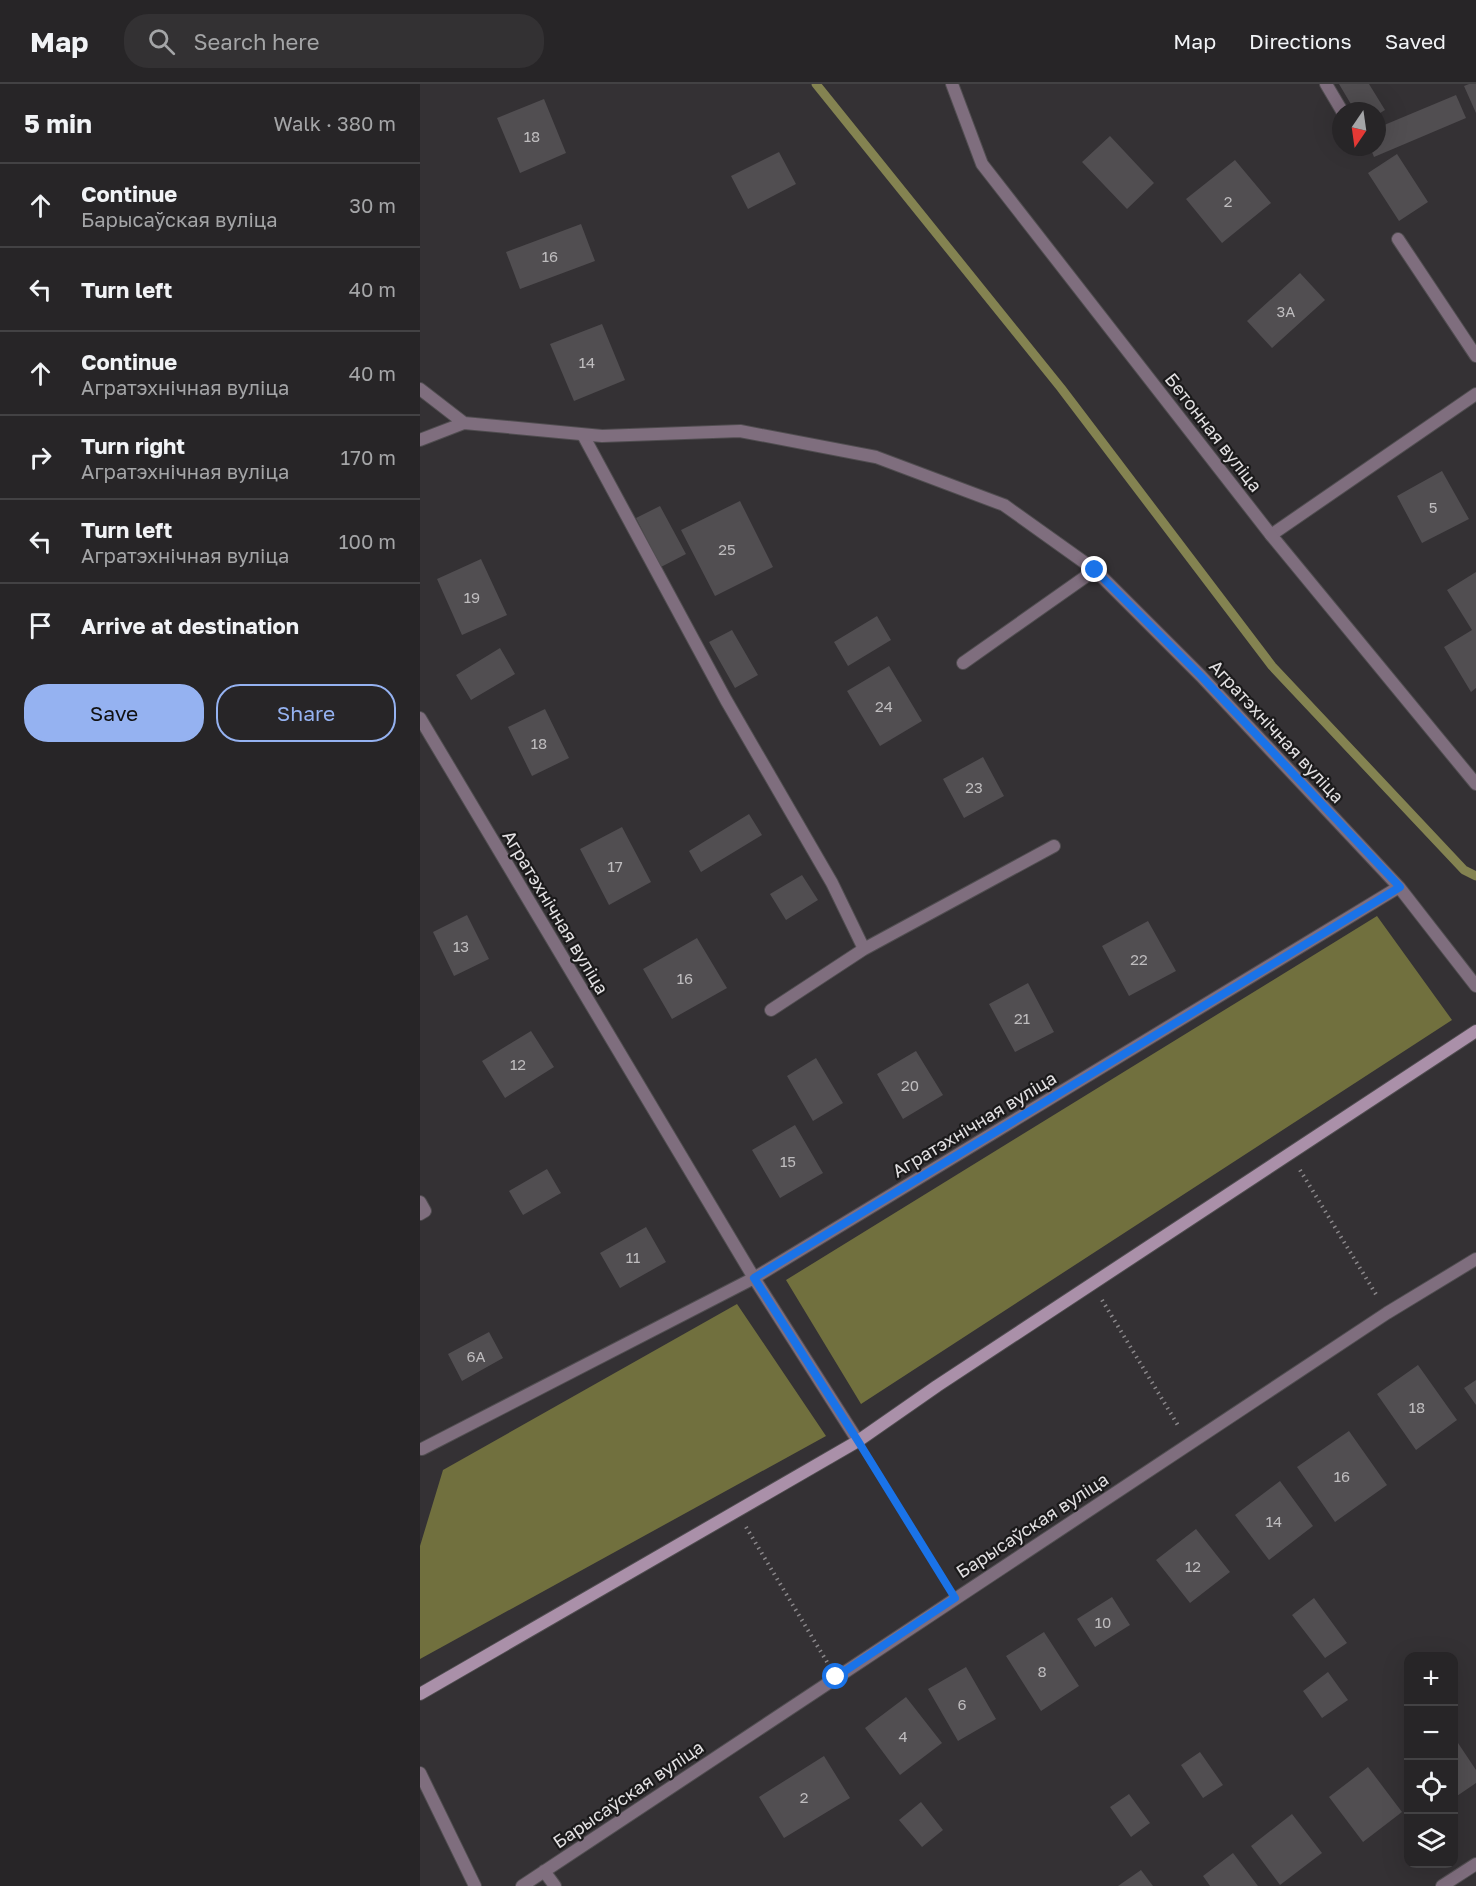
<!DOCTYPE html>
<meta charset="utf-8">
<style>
:root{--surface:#272527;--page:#333133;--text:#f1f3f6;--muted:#a4a5a7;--line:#434244;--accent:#95b2f1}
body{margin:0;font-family:"Golos Text",sans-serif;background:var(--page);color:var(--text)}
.controls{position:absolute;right:18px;bottom:18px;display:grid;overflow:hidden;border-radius:12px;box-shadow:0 6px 24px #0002}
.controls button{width:54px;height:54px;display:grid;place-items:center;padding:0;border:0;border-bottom:2px solid var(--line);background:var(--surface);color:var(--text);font:30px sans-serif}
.compass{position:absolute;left:912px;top:18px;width:54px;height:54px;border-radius:50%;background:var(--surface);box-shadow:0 6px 24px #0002;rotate:193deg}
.stop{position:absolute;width:18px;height:18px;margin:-14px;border:4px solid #1a73e8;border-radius:50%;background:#fff}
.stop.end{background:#1a73e8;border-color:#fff;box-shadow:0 2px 6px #0008}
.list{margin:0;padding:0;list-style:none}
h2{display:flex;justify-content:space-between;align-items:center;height:78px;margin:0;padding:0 24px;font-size:26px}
h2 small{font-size:20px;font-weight:400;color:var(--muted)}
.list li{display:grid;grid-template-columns:39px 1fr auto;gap:18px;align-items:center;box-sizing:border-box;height:84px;padding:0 24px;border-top:2px solid var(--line)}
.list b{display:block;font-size:22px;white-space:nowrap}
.list p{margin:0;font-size:20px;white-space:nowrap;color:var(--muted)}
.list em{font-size:20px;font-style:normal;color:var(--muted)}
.actions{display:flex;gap:12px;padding:18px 24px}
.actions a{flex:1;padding:14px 0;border:2px solid var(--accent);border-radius:24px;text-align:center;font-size:21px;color:var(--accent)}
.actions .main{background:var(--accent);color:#111}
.icon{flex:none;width:33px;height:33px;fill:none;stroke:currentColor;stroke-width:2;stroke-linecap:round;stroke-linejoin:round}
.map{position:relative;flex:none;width:1056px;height:1802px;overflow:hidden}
header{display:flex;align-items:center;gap:36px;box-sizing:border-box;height:84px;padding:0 30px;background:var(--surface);border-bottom:2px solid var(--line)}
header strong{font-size:28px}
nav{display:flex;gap:33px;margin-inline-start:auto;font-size:21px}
.search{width:420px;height:54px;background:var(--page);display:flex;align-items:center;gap:15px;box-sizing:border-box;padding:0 21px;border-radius:24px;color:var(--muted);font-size:22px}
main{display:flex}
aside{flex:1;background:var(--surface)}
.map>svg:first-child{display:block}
.forest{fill:#71703e}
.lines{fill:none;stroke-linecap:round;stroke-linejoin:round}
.stream{stroke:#848351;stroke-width:9}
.building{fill:#514e51}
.lane-casing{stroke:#504d50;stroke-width:14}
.street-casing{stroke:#504d50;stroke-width:14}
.secondary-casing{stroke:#504d50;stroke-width:14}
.path{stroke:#8a878a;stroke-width:4;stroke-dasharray:1.5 4.5;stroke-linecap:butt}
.lane{stroke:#7f6e7e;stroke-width:12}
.street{stroke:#7f6e7e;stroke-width:12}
.secondary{stroke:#aa90a9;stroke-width:12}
.route{stroke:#1a73e8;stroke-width:8}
.labels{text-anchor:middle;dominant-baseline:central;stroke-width:4.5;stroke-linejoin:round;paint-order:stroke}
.number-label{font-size:15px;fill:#bebcbe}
.street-label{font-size:18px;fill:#e2e0e2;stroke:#1b1a1b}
</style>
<header>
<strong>Map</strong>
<div class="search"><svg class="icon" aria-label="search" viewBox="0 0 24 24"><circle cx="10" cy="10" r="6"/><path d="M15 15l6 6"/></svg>Search here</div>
<nav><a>Map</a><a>Directions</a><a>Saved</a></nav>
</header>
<main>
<aside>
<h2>5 min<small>Walk · 380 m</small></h2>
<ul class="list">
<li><svg class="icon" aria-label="ahead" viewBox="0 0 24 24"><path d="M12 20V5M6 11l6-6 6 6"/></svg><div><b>Continue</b><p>Барысаўская вуліца</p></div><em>30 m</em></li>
<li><svg class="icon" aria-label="left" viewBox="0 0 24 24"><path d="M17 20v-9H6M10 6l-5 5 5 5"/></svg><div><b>Turn left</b></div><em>40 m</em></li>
<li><svg class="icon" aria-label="ahead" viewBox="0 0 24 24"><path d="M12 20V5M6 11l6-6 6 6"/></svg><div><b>Continue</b><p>Агратэхнічная вуліца</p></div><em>40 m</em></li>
<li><svg class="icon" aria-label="right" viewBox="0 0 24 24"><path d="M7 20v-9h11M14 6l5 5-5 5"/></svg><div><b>Turn right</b><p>Агратэхнічная вуліца</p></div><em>170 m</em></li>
<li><svg class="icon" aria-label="left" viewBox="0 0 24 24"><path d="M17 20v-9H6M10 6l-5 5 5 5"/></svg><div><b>Turn left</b><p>Агратэхнічная вуліца</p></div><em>100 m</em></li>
<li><svg class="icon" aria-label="arrive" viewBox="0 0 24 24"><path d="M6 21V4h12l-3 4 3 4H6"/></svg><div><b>Arrive at destination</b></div></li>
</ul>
<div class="actions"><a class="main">Save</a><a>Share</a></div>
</aside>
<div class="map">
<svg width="1056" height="1802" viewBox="0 0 1056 1802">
<rect width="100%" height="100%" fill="#343134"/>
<!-- forest -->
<path class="forest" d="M 957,832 L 1032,936 L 441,1320 L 366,1196 Z
M 317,1220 L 406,1352 L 0,1575 L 0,1462 L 23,1386 Z"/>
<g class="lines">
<!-- stream -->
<path class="stream" d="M 396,0 L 641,304 L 852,582 L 1044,786 L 1056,792"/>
</g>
<!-- building -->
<path class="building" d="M 919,0 L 949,0 L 965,26 L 957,31 L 957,27 L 935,27 Z
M 1049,0 L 1056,0 L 1056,29 L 1044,2 Z
M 1036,11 L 1046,34 L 954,73 L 950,63 L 957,63 L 957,44 Z
M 124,15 L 146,69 L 100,89 L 77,34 Z
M 690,52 L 734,99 L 707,125 L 662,78 Z
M 359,68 L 376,100 L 328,125 L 311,92 Z
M 977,70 L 1008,118 L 979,137 L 948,89 Z
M 815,76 L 851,119 L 802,159 L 766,115 Z
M 161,140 L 175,177 L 100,205 L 86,168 Z
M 880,189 L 905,216 L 852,264 L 827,237 Z
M 182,240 L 205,296 L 154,317 L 130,260 Z
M 1022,387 L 1049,435 L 1002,459 L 977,412 Z
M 320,417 L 353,483 L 295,512 L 261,446 Z
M 240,422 L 266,470 L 241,483 L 216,434 Z
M 61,475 L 87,531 L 42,551 L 17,495 Z
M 1056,488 L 1056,604 L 1051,608 L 1024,563 L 1052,546 L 1027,506 Z
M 457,532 L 471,556 L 428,582 L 414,558 Z
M 312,546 L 338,591 L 315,604 L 289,558 Z
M 80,564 L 95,590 L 51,616 L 36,591 Z
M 469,582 L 502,637 L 460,662 L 427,607 Z
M 125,625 L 149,674 L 112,692 L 88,643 Z
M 563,673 L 584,712 L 544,734 L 523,695 Z
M 329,730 L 342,751 L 281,788 L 269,767 Z
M 202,743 L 231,798 L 189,821 L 160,765 Z
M 382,791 L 398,816 L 366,836 L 350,810 Z
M 47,831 L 69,875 L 34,892 L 13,848 Z
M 728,837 L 756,887 L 709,912 L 682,862 Z
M 277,854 L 307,904 L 252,935 L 223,885 Z
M 608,899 L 634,948 L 595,968 L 569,920 Z
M 111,947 L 134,983 L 85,1014 L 62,977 Z
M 496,967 L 523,1011 L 483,1035 L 457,990 Z
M 396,974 L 423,1019 L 393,1037 L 367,992 Z
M 375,1041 L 403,1089 L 360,1114 L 332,1066 Z
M 127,1085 L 141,1109 L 103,1131 L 89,1107 Z
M 226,1143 L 246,1178 L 200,1204 L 180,1169 Z
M 69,1248 L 83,1274 L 42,1297 L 28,1270 Z
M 998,1281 L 1037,1336 L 996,1366 L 957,1310 Z
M 1056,1296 L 1056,1321 L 1044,1304 Z
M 929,1347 L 967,1401 L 915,1438 L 877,1383 Z
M 860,1397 L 893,1442 L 849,1476 L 815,1431 Z
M 776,1445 L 810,1488 L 770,1519 L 736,1476 Z
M 692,1513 L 710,1541 L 675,1563 L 657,1535 Z
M 894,1514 L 927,1559 L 905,1574 L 872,1531 Z
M 624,1548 L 659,1602 L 621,1627 L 586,1572 Z
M 546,1583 L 576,1635 L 538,1657 L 508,1605 Z
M 908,1588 L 928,1616 L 902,1634 L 883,1607 Z
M 486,1613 L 522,1659 L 480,1691 L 445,1644 Z
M 1034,1653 L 1056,1686 L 1056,1699 L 1034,1714 Z
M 780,1668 L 803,1701 L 783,1714 L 761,1681 Z
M 404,1672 L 430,1714 L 364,1754 L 339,1713 Z
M 948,1683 L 982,1728 L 943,1758 L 909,1713 Z
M 709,1710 L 730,1739 L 711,1753 L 690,1723 Z
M 501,1718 L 523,1746 L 502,1763 L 479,1736 Z
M 872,1730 L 902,1769 L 860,1801 L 831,1762 Z
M 813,1769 L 838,1802 L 790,1802 L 783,1792 Z
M 721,1786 L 733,1802 L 698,1802 Z"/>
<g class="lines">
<defs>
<path id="lane" d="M 906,0 L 922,27
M 978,155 L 1056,272
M 163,351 L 306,616 L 412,799 L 444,865 L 351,926
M 851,451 L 1056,310
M 543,579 L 675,486
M 444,865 L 634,762
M 0,1118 L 5,1127 L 0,1130"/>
<path id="street" d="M 532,0 L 562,80 L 851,451 L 1056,700
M 0,305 L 44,339
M 0,356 L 44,339 L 182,352 L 320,347 L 456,373 L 584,421 L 675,486 L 781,592 L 979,803 L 1056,902
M 0,634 L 334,1194 L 438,1357
M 2,1365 L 334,1194 L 979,803
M 0,1689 L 55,1802
M 124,1787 L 135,1802
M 102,1802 L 967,1229 L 1056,1175
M 1022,1802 L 1056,1780"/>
<path id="secondary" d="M 0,1610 L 438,1357 L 517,1302 L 1056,947"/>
</defs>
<!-- lane casing -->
<use href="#lane" class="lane-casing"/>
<!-- street casing -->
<use href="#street" class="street-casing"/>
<!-- secondary casing -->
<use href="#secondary" class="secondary-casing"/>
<!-- path -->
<path class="path" d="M 880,1086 L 957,1212
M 682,1216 L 759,1343
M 448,1372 L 526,1499
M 326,1443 L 407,1578"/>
<!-- lane -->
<use href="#lane" class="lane"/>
<!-- street -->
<use href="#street" class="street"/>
<!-- secondary -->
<use href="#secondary" class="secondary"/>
</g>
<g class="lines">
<!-- route -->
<path class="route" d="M 416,1593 L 535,1514 L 438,1357 L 334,1194 L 980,803 L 781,592 L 675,486"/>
</g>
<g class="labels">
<!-- number labels -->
<g class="number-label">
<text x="112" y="52">18</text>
<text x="808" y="117">2</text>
<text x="130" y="172">16</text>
<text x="866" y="227">3А</text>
<text x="167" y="278">14</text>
<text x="1013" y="423">5</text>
<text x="307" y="465">25</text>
<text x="52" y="513">19</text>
<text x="464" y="622">24</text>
<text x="119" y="659">18</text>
<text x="554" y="703">23</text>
<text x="195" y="782">17</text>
<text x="41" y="862">13</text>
<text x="719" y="875">22</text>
<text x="265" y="894">16</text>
<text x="602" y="934">21</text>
<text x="98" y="980">12</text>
<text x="490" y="1001">20</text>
<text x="368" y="1077">15</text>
<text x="213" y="1173">11</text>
<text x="56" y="1272">6А</text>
<text x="997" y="1323">18</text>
<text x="922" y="1392">16</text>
<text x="854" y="1437">14</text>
<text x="773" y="1482">12</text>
<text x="683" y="1538">10</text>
<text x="622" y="1587">8</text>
<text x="542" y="1620">6</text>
<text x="483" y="1652">4</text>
<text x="384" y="1713">2</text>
</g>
<!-- street labels -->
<g class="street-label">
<text transform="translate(794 348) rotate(52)">Бетонная вуліца</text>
<text transform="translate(857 647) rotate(47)">Агратэхнічная вуліца</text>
<text transform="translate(136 828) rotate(59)">Агратэхнічная вуліца</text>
<text transform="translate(554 1040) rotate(-31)">Агратэхнічная вуліца</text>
<text transform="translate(612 1441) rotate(-33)">Барысаўская вуліца</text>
<text transform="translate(208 1710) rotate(-34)">Барысаўская вуліца</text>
</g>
</g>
</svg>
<div class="controls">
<button>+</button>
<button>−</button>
<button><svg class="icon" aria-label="locate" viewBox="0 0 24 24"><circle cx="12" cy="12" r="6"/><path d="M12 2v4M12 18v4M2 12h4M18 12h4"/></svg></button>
<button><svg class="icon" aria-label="layers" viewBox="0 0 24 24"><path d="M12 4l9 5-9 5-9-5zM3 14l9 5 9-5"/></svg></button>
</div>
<svg class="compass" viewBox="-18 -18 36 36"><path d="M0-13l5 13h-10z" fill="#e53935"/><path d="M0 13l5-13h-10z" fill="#a4a5a7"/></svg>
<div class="stop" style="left:416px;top:1593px"></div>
<div class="stop end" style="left:675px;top:486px"></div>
</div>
</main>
